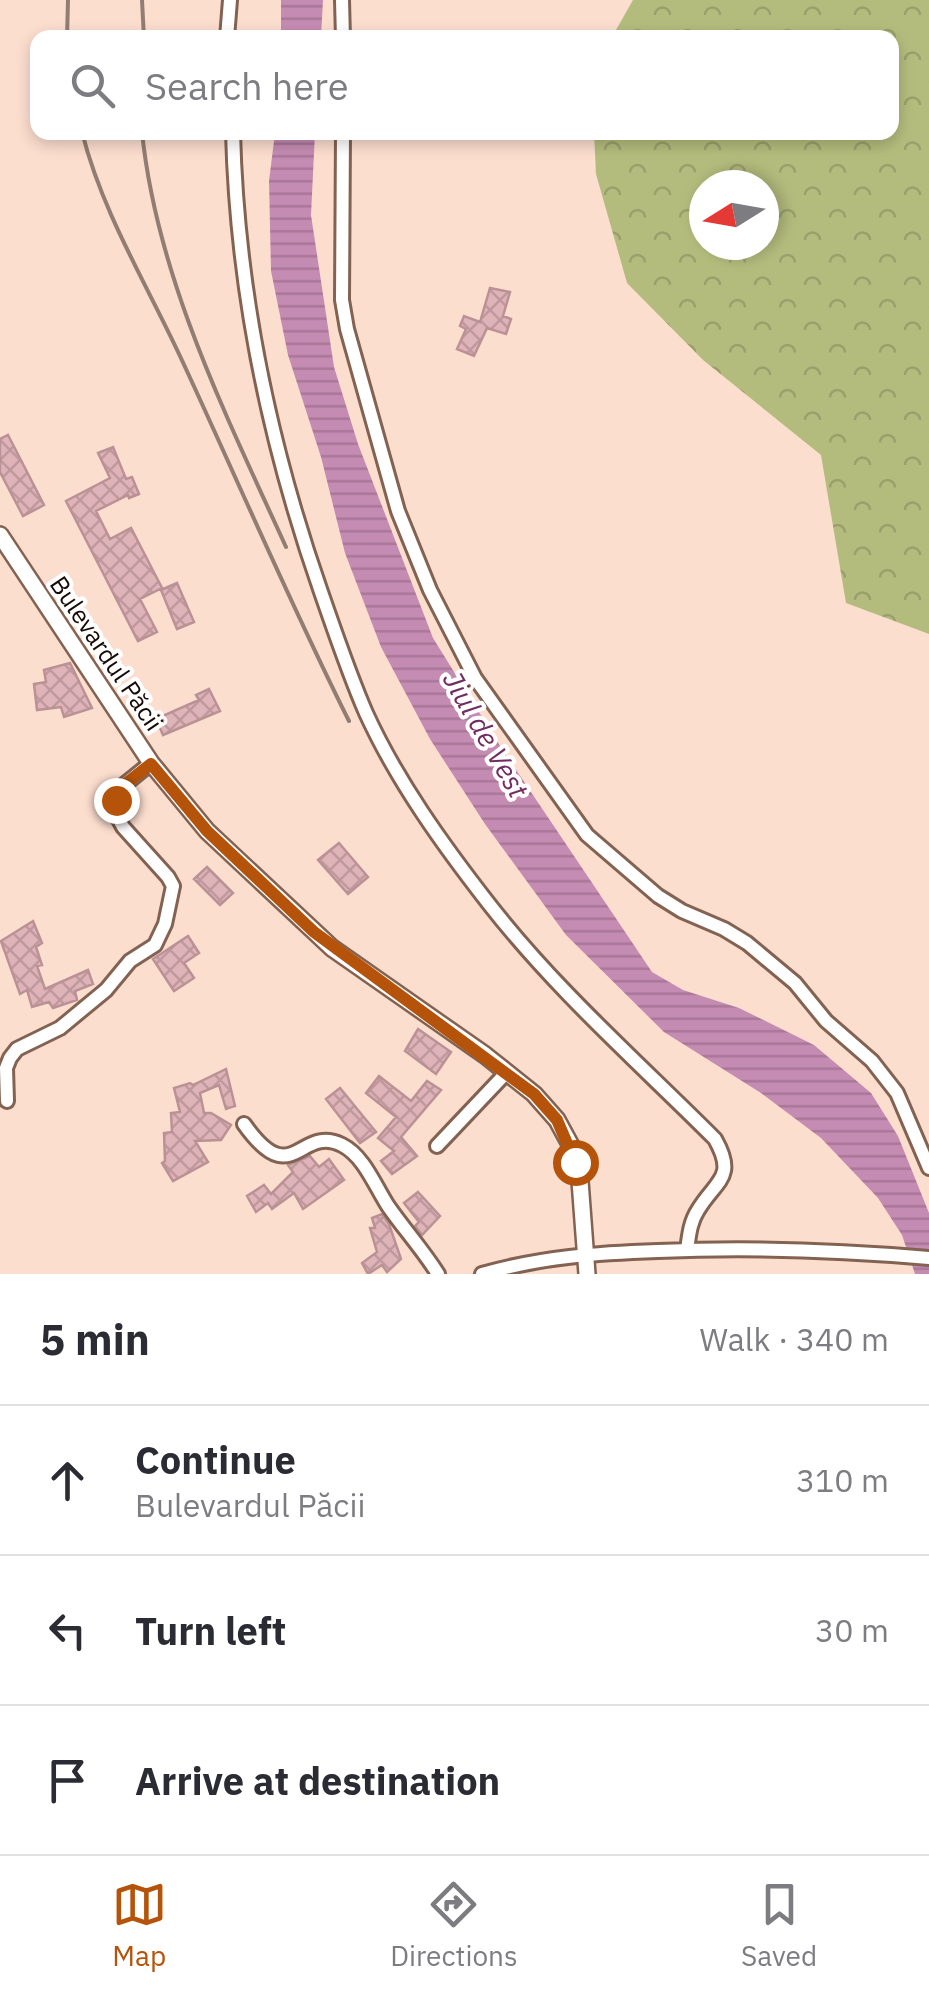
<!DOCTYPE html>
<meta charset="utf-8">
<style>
:root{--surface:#fff;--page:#f2f2f3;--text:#2b2b33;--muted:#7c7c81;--line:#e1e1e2;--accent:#b45309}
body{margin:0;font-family:"IBM Plex Sans",sans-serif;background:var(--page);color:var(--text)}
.compass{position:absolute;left:689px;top:170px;width:90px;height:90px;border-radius:50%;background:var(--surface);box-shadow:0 5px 15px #0003;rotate:259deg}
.stop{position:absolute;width:30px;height:30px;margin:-22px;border:8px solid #b45309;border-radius:50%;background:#fff}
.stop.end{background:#b45309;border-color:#fff;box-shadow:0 2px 10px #0008}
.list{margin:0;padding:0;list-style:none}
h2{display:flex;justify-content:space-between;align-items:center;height:130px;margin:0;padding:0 40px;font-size:42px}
h2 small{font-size:32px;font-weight:400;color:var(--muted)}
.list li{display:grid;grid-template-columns:65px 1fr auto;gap:30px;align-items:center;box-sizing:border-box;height:150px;padding:0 40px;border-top:2px solid var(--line)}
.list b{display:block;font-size:38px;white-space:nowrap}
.list p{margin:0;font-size:32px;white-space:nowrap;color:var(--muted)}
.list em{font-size:32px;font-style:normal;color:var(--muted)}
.icon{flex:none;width:55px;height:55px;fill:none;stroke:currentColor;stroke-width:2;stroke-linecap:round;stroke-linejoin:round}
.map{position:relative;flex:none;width:929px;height:1274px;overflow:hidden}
.search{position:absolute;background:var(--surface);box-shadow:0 5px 15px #0003;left:30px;right:30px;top:30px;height:110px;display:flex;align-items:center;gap:25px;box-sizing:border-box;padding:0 35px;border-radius:20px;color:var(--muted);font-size:38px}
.sheet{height:580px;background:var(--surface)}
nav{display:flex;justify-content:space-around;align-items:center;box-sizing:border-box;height:140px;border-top:2px solid var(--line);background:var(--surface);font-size:28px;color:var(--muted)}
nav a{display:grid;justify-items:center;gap:5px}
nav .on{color:var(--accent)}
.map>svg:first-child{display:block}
.forest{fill:url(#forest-crowns);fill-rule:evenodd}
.water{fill:url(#water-rules)}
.building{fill:url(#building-cross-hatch);stroke:#ba9295;stroke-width:2.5}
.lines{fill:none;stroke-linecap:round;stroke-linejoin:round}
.minor-casing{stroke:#836252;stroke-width:18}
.major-casing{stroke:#836252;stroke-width:20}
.minor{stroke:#fff;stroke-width:12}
.major{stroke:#fff;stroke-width:15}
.rail{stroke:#927d72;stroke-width:4}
.route{stroke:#b45309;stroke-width:12}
.labels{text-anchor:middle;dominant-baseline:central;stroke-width:8;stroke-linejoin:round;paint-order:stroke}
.street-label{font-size:25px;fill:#160a05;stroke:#fff}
.water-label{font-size:28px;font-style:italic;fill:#712c60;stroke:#fff}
</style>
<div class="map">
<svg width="929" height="1274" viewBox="0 0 929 1274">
<defs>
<pattern id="forest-crowns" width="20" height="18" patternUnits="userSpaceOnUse" patternTransform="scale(2.5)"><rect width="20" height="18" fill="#b4bc7d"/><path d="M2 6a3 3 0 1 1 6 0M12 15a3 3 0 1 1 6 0" fill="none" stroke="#9aa06b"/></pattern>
<pattern id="water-rules" width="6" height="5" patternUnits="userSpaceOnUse" patternTransform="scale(2.5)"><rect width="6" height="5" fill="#c58cb3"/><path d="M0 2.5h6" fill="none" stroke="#a87798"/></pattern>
<pattern id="building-cross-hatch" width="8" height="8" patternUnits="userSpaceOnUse" patternTransform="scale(2.5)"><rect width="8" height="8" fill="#dfb4b8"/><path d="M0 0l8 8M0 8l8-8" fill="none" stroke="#bf999d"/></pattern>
</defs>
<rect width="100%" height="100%" fill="#fcdecf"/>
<!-- forest -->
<path class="forest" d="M 633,0 L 929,0 L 929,634 L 846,603 L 821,455 L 703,360 L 627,283 L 596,174 L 594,133 L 892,132 L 892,38 L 612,37 ZM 704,185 L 764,185 L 764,245 L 704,245 Z"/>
<!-- water -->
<path class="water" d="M 281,0 L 323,0 L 321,37 L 281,37 Z
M 275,133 L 315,133 L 311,215 L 334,367 L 358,444 L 433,638 L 500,746 L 652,972 L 683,990 L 739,1008 L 814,1045 L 871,1093 L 898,1136 L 929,1213 L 929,1274 L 915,1274 L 902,1235 L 878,1198 L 821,1138 L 761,1093 L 664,1032 L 566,935 L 485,824 L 430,739 L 381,647 L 345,553 L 321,457 L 288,355 L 271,271 L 269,181 Z"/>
<!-- building -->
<path class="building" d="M 490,288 L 510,292 L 503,316 L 511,319 L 506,334 L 487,328 L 474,356 L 457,349 L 466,329 L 460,326 L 464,316 L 480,322 Z
M 8,435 L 44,505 L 23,516 L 0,472 L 0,439 Z
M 113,447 L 126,479 L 132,477 L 139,494 L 129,498 L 128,495 L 96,511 L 110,539 L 131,528 L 162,588 L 140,599 L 157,632 L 138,641 L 66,501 L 110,478 L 98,453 Z
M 177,583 L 194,622 L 177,629 L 161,590 Z
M 70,663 L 92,708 L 64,717 L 61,707 L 37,710 L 34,684 L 46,682 L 44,670 Z
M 209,689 L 220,711 L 163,735 L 156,719 L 199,700 L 196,695 Z
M 339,843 L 368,877 L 348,894 L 318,860 Z
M 207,867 L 233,893 L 220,905 L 194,879 Z
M 33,921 L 42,943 L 36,947 L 42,965 L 37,966 L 45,989 L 88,970 L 93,984 L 75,991 L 77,1000 L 53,1008 L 49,1002 L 32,1007 L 27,990 L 20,994 L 1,941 Z
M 188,936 L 199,953 L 184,963 L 194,978 L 174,991 L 153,959 Z
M 418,1029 L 451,1052 L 436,1074 L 405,1051 Z
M 226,1069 L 235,1106 L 226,1109 L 219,1085 L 200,1093 L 204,1113 L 211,1113 L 231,1125 L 221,1140 L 195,1141 L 208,1162 L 173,1181 L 162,1163 L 165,1161 L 164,1133 L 172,1132 L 171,1113 L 180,1112 L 174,1088 L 190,1083 L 193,1085 Z
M 379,1076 L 411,1101 L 427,1081 L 441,1090 L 401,1137 L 417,1156 L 392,1174 L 381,1161 L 394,1151 L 378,1138 L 396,1117 L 366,1093 Z
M 340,1088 L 376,1132 L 360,1143 L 326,1099 Z
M 310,1156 L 319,1167 L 329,1159 L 344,1180 L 303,1209 L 294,1193 L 272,1209 L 268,1203 L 256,1212 L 247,1196 L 264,1185 L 271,1194 L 293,1172 L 288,1165 Z
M 418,1192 L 440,1216 L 422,1235 L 415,1226 L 419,1222 L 404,1203 Z
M 382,1214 L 389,1224 L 401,1259 L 387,1272 L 382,1265 L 368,1274 L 362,1263 L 377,1252 L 370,1228 L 375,1228 L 372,1218 Z"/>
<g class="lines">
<defs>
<path id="minor" d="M 342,0 L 343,38
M 227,38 L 230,0
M 233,132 C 237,290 269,443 321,592 C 335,632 349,674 366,713 C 397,781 443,845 489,904 C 556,990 638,1062 715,1139 C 737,1178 716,1180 698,1210 C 690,1222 689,1236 687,1250
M 343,132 L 342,300 L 347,329 L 398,511 L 430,590 L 475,678 L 587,835 L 658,896 L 682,911 L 724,929 L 747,943 L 795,983 L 826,1021 L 872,1061 L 897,1093 L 929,1168
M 7,1101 L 6,1068 L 10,1058 L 17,1049 L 60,1028 L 106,990 L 130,961 L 155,945 L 165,924 L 173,886 L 168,877 L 123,827 L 116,814 L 119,789 L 151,763
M 244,1124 C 293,1193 299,1124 342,1145 C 364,1156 375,1186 388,1206 C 404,1229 423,1250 438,1274
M 437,1146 L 507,1072
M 482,1274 C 541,1257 598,1253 658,1251 C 749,1247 838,1250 929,1258"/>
<path id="major" d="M 0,535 L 151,763 L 207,831 L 332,948 L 485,1055 L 534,1094 L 557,1120 L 570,1144 L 580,1181 L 587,1274"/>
</defs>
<!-- minor casing -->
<use href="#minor" class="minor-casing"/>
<!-- major casing -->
<use href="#major" class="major-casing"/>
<!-- minor -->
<use href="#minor" class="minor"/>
<!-- major -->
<use href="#major" class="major"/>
<!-- rail -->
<path class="rail" d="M 142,0 L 144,38
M 67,38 L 68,0
M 82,132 C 103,216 151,291 186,369 C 240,486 291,605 349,721
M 142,132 C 157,278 226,415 286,547"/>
</g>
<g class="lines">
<!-- route -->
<path class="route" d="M 116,800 L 119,789 L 151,764 L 207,831 L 314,932 L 534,1094 L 557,1120 L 575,1162"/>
</g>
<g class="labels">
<!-- street labels -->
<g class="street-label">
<text transform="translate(107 653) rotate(56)">Bulevardul Păcii</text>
</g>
<!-- water labels -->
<g class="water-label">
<text transform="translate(486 734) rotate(60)">Jiul de Vest</text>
</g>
</g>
</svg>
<svg class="compass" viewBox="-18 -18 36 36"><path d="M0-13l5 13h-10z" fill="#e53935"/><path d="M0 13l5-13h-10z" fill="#7c7c81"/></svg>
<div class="stop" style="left:575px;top:1162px"></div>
<div class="stop end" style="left:116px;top:800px"></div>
<div class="search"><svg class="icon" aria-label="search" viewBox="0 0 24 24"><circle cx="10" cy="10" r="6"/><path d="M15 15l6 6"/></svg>Search here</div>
</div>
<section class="sheet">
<h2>5 min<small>Walk · 340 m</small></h2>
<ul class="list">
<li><svg class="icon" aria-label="ahead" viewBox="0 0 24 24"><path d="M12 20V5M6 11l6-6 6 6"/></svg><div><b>Continue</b><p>Bulevardul Păcii</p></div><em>310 m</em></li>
<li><svg class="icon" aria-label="left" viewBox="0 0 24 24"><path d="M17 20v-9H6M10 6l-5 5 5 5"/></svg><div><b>Turn left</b></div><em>30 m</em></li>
<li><svg class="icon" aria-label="arrive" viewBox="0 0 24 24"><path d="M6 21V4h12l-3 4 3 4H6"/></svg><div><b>Arrive at destination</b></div></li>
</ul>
</section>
<nav>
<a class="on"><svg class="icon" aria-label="map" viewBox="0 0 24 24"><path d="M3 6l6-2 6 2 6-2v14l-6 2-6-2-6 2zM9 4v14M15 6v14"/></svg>Map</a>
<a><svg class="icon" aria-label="directions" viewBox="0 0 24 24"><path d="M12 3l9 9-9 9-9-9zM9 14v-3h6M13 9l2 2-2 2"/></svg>Directions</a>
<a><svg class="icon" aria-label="saved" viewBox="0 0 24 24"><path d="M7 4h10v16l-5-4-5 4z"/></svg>Saved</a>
</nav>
